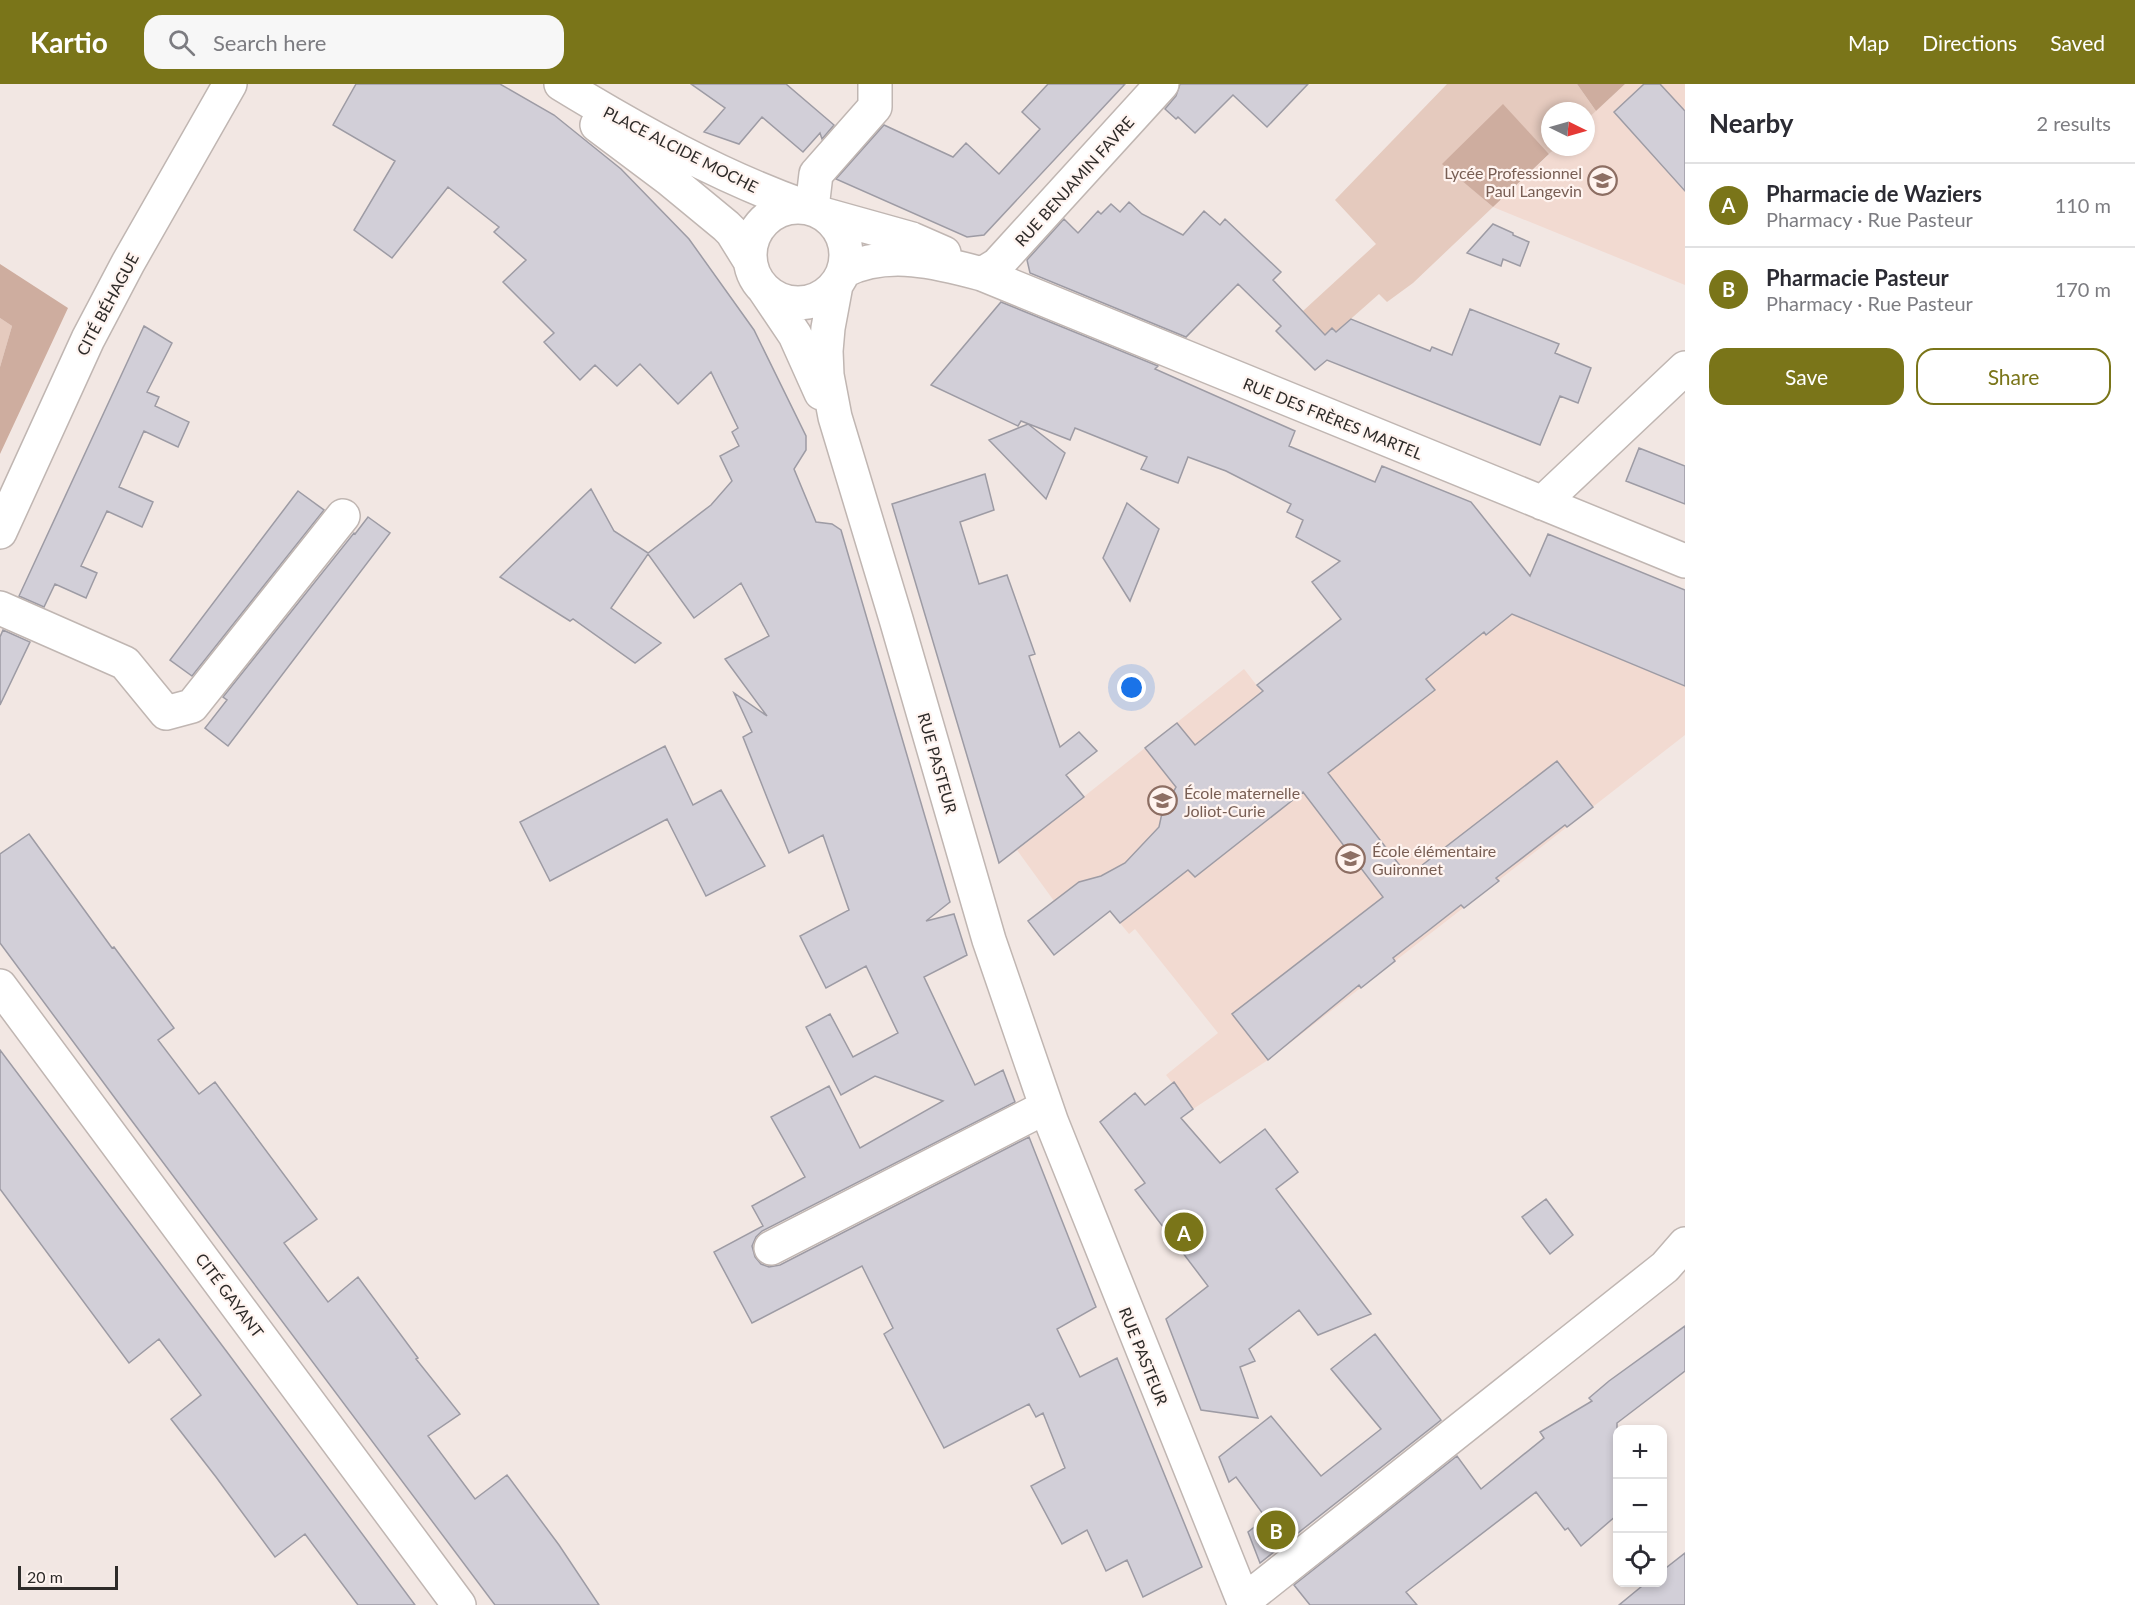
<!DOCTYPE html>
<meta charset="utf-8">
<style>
:root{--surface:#fff;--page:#f7f7f7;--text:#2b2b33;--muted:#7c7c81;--line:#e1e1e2;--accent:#7a7519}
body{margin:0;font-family:Lato,sans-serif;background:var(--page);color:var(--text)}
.controls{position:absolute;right:18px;bottom:18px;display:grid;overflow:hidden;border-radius:12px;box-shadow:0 3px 9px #0003}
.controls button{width:54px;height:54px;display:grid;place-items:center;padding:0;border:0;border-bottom:2px solid var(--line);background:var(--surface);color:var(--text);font:30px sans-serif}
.compass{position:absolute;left:1541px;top:18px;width:54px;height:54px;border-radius:50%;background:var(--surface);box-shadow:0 3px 9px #0003;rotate:95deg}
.scale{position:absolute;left:18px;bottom:15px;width:100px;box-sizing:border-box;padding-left:6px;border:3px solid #2e2b29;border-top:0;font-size:16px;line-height:21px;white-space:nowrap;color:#2e2b29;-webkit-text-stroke:4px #fff4f0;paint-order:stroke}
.you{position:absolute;left:1132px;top:604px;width:21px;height:21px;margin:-15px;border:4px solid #fff;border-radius:50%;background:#1a73e8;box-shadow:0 0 0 9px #1a73e833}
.badge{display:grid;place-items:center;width:39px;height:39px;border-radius:50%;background:var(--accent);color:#fff;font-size:20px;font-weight:700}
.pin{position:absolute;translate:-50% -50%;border:3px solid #fff;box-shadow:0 2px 6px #0006}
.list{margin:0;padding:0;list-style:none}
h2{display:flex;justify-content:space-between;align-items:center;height:78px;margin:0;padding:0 24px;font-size:26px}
h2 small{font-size:20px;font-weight:400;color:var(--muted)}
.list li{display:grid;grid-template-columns:39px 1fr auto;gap:18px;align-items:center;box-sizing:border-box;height:84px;padding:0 24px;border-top:2px solid var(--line)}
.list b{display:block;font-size:22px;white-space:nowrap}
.list p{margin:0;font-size:20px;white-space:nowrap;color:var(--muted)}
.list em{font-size:20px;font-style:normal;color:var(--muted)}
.actions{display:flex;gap:12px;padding:18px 24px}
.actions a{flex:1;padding:14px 0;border:2px solid var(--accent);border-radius:18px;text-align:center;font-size:21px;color:var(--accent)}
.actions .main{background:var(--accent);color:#fff}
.icon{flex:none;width:33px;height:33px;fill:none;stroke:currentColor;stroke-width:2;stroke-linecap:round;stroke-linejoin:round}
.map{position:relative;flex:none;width:1685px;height:1521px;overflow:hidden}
header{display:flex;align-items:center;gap:36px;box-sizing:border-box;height:84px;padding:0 30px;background:var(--accent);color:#fff}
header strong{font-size:28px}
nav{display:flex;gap:33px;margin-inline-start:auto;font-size:21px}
.search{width:420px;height:54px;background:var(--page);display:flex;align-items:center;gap:15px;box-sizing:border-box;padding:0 21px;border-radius:18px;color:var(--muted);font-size:22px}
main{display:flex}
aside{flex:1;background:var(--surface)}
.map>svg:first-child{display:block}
.education{fill:#f2dad1}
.green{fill:#e5cabe}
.forest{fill:#cead9f}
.building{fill:#d2cfd8;stroke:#9d9ba4;stroke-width:1.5}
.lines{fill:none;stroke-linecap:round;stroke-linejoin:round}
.minor-casing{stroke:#c0b6b2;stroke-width:36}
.minor{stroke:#fff;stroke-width:33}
.labels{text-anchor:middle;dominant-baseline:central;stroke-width:4.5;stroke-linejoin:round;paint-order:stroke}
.street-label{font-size:16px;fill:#2e2b29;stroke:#fff4f0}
.education-label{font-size:16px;fill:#785e54;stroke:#fff4f0;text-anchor:start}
</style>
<header>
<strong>Kartio</strong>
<div class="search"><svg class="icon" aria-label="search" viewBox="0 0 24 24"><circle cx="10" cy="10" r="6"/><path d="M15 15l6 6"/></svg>Search here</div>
<nav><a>Map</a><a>Directions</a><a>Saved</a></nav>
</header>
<main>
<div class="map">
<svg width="1685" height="1521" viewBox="0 0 1685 1521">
<rect width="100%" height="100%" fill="#f2e7e3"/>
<!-- education -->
<path class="education" d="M 1625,0 L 1685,0 L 1685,201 L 1493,123 L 1557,63 L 1586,63 L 1586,36 Z
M 1492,522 L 1685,602 L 1685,651 L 1268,976 L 1193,1025 L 1166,991 L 1218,949 L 1135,845 L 1129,850 L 1110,827 L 1070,839 L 1017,766 L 1244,585 L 1309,668 Z"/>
<!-- green -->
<path class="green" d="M 1447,0 L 1577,0 L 1596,27 L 1586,36 L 1586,27 L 1550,27 L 1550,63 L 1557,63 L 1549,70 L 1503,21 L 1443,80 L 1493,123 L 1413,199 L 1387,218 L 1379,210 L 1336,248 L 1332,244 L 1325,251 L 1303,227 L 1376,160 L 1335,116 Z
M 0,234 L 12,242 L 0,283 Z"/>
<!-- forest -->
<path class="forest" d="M 1577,0 L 1625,0 L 1596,27 Z
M 1503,20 L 1549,70 L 1493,123 L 1442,80 Z
M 0,180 L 68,224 L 0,370 L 0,283 L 12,242 L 0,234 Z"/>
<!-- building -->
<path class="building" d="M 356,0 L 500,0 L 554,31 L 621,85 L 689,155 L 754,246 L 806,352 L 806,366 L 794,385 L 816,438 L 832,440 L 841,446 L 950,818 L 926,837 L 954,830 L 967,871 L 924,893 L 975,1001 L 1003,986 L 1015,1018 L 762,1147 L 756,1153 L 752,1162 L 755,1173 L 761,1180 L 769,1183 L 780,1181 L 1029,1053 L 1096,1223 L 1057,1245 L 1080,1293 L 1117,1274 L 1202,1483 L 1143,1513 L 1127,1476 L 1106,1487 L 1087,1446 L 1062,1460 L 1031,1402 L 1065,1384 L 1043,1329 L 1036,1333 L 1029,1320 L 944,1364 L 884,1250 L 893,1244 L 862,1182 L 752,1239 L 714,1168 L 763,1142 L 752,1122 L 805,1093 L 771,1033 L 829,1002 L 860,1064 L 943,1017 L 875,992 L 841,1011 L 806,943 L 830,930 L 853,973 L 898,949 L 866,882 L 826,904 L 800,852 L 849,826 L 823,751 L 789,769 L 743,653 L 752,648 L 734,609 L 767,632 L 725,575 L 769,552 L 741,499 L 694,534 L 648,470 L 611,524 L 661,559 L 635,579 L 573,535 L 570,537 L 500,493 L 591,405 L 614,447 L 648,469 L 711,421 L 732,397 L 720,372 L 739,362 L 732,348 L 738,344 L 711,288 L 678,320 L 640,280 L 617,302 L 595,281 L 580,296 L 544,258 L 554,249 L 503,198 L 526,176 L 494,148 L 499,143 L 448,103 L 392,174 L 354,146 L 395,77 L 333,41 Z
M 691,0 L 786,0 L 834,41 L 822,55 L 820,49 L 803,68 L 762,33 L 739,60 L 704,48 L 725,24 Z
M 1048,0 L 1125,0 L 984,151 L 967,153 L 836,95 L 884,41 L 953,73 L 966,59 L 999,90 L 1040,45 L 1022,28 Z
M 1180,0 L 1308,0 L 1267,43 L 1233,11 L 1195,49 L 1178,33 L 1176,35 L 1165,25 L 1176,12 Z
M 1644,0 L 1660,0 L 1685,27 L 1685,107 L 1614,28 Z
M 1129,118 L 1142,130 L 1183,151 L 1204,127 L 1220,141 L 1225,135 L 1281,188 L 1273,196 L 1325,251 L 1332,244 L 1336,248 L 1351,235 L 1430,267 L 1432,263 L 1452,271 L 1470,225 L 1559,260 L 1555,269 L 1591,284 L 1578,319 L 1560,312 L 1540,361 L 1327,276 L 1315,286 L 1276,247 L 1281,242 L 1238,200 L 1186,253 L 1030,189 L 1027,176 L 1064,135 L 1078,149 L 1098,127 L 1101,130 L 1111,120 L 1120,128 Z
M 1493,140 L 1513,149 L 1513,151 L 1529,158 L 1520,182 L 1503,175 L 1501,182 L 1467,169 Z
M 1001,218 L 1158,282 L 1155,285 L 1295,347 L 1289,362 L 1375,398 L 1382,382 L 1471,418 L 1530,492 L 1548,450 L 1685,506 L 1685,602 L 1512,530 L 1486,551 L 1484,548 L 1426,595 L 1435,606 L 1328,689 L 1408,792 L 1557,677 L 1593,723 L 1567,743 L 1565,741 L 1496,794 L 1499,797 L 1464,824 L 1461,821 L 1429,846 L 1393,874 L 1395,877 L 1361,904 L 1359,901 L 1268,976 L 1232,930 L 1383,813 L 1303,708 L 1195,793 L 1188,786 L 1120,839 L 1110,827 L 1054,871 L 1028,837 L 1079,798 L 1101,792 L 1125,779 L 1159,743 L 1162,729 L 1176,703 L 1145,664 L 1177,639 L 1195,661 L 1263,607 L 1257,601 L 1341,535 L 1312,498 L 1340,477 L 1296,453 L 1303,436 L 1287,428 L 1291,420 L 1226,387 L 1188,373 L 1178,399 L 1141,385 L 1147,373 L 1075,344 L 1070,356 L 1021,337 L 1018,342 L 931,301 Z
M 144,242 L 172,259 L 147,308 L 159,313 L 155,322 L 189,338 L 178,363 L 144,347 L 119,403 L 153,418 L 142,443 L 107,427 L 81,482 L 97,489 L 86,514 L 55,500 L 44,523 L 19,512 Z
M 1028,340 L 1065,369 L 1046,415 L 989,356 Z
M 1639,364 L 1685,382 L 1685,420 L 1626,397 Z
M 985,390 L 994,426 L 960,438 L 979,500 L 1007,491 L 1035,570 L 1029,572 L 1060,663 L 1079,648 L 1097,667 L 1066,691 L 1084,713 L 999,779 L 892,420 Z
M 298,407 L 324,426 L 192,592 L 170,576 Z
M 1127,419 L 1159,445 L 1130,517 L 1103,474 Z
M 368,433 L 390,449 L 228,662 L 205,644 L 227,616 L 223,613 L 354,449 L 355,450 Z
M 3,546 L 30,558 L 0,621 L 0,553 Z
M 665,662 L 693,721 L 721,706 L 765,782 L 706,812 L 667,735 L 550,797 L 520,738 Z
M 29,750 L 112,864 L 114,863 L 174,944 L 158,956 L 199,1010 L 215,998 L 317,1135 L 284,1159 L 328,1218 L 358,1193 L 418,1274 L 416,1275 L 460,1330 L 428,1352 L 475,1415 L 507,1391 L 559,1461 L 599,1521 L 495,1521 L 129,1033 L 0,859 L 0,770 Z
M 0,966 L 227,1268 L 415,1521 L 358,1521 L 305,1450 L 275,1473 L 216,1393 L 171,1335 L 201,1311 L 159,1255 L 129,1279 L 0,1105 Z
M 1174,998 L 1193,1025 L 1181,1034 L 1220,1079 L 1265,1045 L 1298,1088 L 1276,1105 L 1371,1230 L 1318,1251 L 1299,1226 L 1249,1265 L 1255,1277 L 1240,1283 L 1258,1334 L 1201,1326 L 1166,1235 L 1208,1202 L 1135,1106 L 1145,1099 L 1100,1038 L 1135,1009 L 1145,1021 Z
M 1546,1115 L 1573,1151 L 1550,1170 L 1522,1133 Z
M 1685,1242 L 1685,1287 L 1617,1339 L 1617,1431 L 1581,1462 L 1568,1444 L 1565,1446 L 1536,1408 L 1406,1508 L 1417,1521 L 1310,1521 L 1294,1501 L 1457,1372 L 1481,1405 L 1544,1354 L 1540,1348 L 1592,1317 L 1589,1314 L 1609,1297 Z
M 1375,1250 L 1441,1336 L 1260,1479 L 1248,1448 L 1266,1434 L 1236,1393 L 1229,1398 L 1219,1373 L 1271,1332 L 1321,1392 L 1381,1345 L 1331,1285 Z
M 1685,1469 L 1685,1521 L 1619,1521 L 1647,1498 L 1662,1498 L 1662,1487 Z"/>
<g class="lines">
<defs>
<path id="minor" d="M 561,0 C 638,47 719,92 803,122
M 597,41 L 669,95 L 726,142 L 732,148 L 750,177
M750 171a48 48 0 1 1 96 0a48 48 0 1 1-96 0Z
M 812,124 L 816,90 L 875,23 L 875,0
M 826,131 L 912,155 L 944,169
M 844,187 C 887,165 938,178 982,190 L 1685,477
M 982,190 L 997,181 L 1162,0
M 836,201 L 828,244 L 826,267 L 827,291 L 835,333 L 896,535 L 989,856 L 1052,1039 L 1245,1521
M 764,205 L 795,251 L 821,309
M 1542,419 L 1685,284
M 0,448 L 88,255 L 128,179 L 230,0
M 0,524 L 125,579 L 166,629 L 192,622 L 343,432
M 0,902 L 459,1521
M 771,1164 L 1046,1023
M 1244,1517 L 1665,1183 L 1685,1160"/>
</defs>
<!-- minor casing -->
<use href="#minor" class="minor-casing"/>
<!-- minor -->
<use href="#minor" class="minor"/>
</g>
<!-- icons -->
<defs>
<symbol id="school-ring" viewBox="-11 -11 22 22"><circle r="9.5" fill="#fff4f0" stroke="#8d6e63" stroke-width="1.5"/><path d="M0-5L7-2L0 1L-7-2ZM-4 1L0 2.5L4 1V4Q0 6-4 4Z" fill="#8d6e63"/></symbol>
</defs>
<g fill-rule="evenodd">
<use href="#school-ring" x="1586" y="80" width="33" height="33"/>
<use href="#school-ring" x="1146" y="700" width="33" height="33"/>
<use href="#school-ring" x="1334" y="758" width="33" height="33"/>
</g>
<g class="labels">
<!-- street labels -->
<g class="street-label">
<text transform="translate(681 65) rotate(27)">PLACE ALCIDE MOCHE</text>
<text transform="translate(1074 97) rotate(-48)">RUE BENJAMIN FAVRE</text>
<text transform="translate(107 220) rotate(-62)">CITÉ BÉHAGUE</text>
<text transform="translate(1333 334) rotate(22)">RUE DES FRÈRES MARTEL</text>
<text transform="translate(938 679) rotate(74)">RUE PASTEUR</text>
<text transform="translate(230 1211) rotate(53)">CITÉ GAYANT</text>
<text transform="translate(1144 1272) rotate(68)">RUE PASTEUR</text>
</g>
<!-- education labels -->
<g class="education-label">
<text x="1582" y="88" text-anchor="end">Lycée Professionnel<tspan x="1582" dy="18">Paul Langevin</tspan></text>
<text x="1184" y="708">École maternelle<tspan x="1184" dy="18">Joliot-Curie</tspan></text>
<text x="1372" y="766">École élémentaire<tspan x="1372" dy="18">Guironnet</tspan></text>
</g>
</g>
</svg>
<div class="controls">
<button>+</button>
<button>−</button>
<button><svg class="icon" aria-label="locate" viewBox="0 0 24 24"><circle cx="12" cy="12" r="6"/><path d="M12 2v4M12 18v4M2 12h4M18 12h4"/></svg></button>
</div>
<svg class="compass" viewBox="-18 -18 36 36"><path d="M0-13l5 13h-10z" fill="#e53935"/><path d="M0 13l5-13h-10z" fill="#7c7c81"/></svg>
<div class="scale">20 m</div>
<div class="you"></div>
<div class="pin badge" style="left:1184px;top:1148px">A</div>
<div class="pin badge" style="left:1276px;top:1446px">B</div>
</div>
<aside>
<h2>Nearby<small>2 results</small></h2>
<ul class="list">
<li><span class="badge">A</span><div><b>Pharmacie de Waziers</b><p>Pharmacy · Rue Pasteur</p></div><em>110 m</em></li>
<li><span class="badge">B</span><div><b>Pharmacie Pasteur</b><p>Pharmacy · Rue Pasteur</p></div><em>170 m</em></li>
</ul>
<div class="actions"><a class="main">Save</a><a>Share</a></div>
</aside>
</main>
